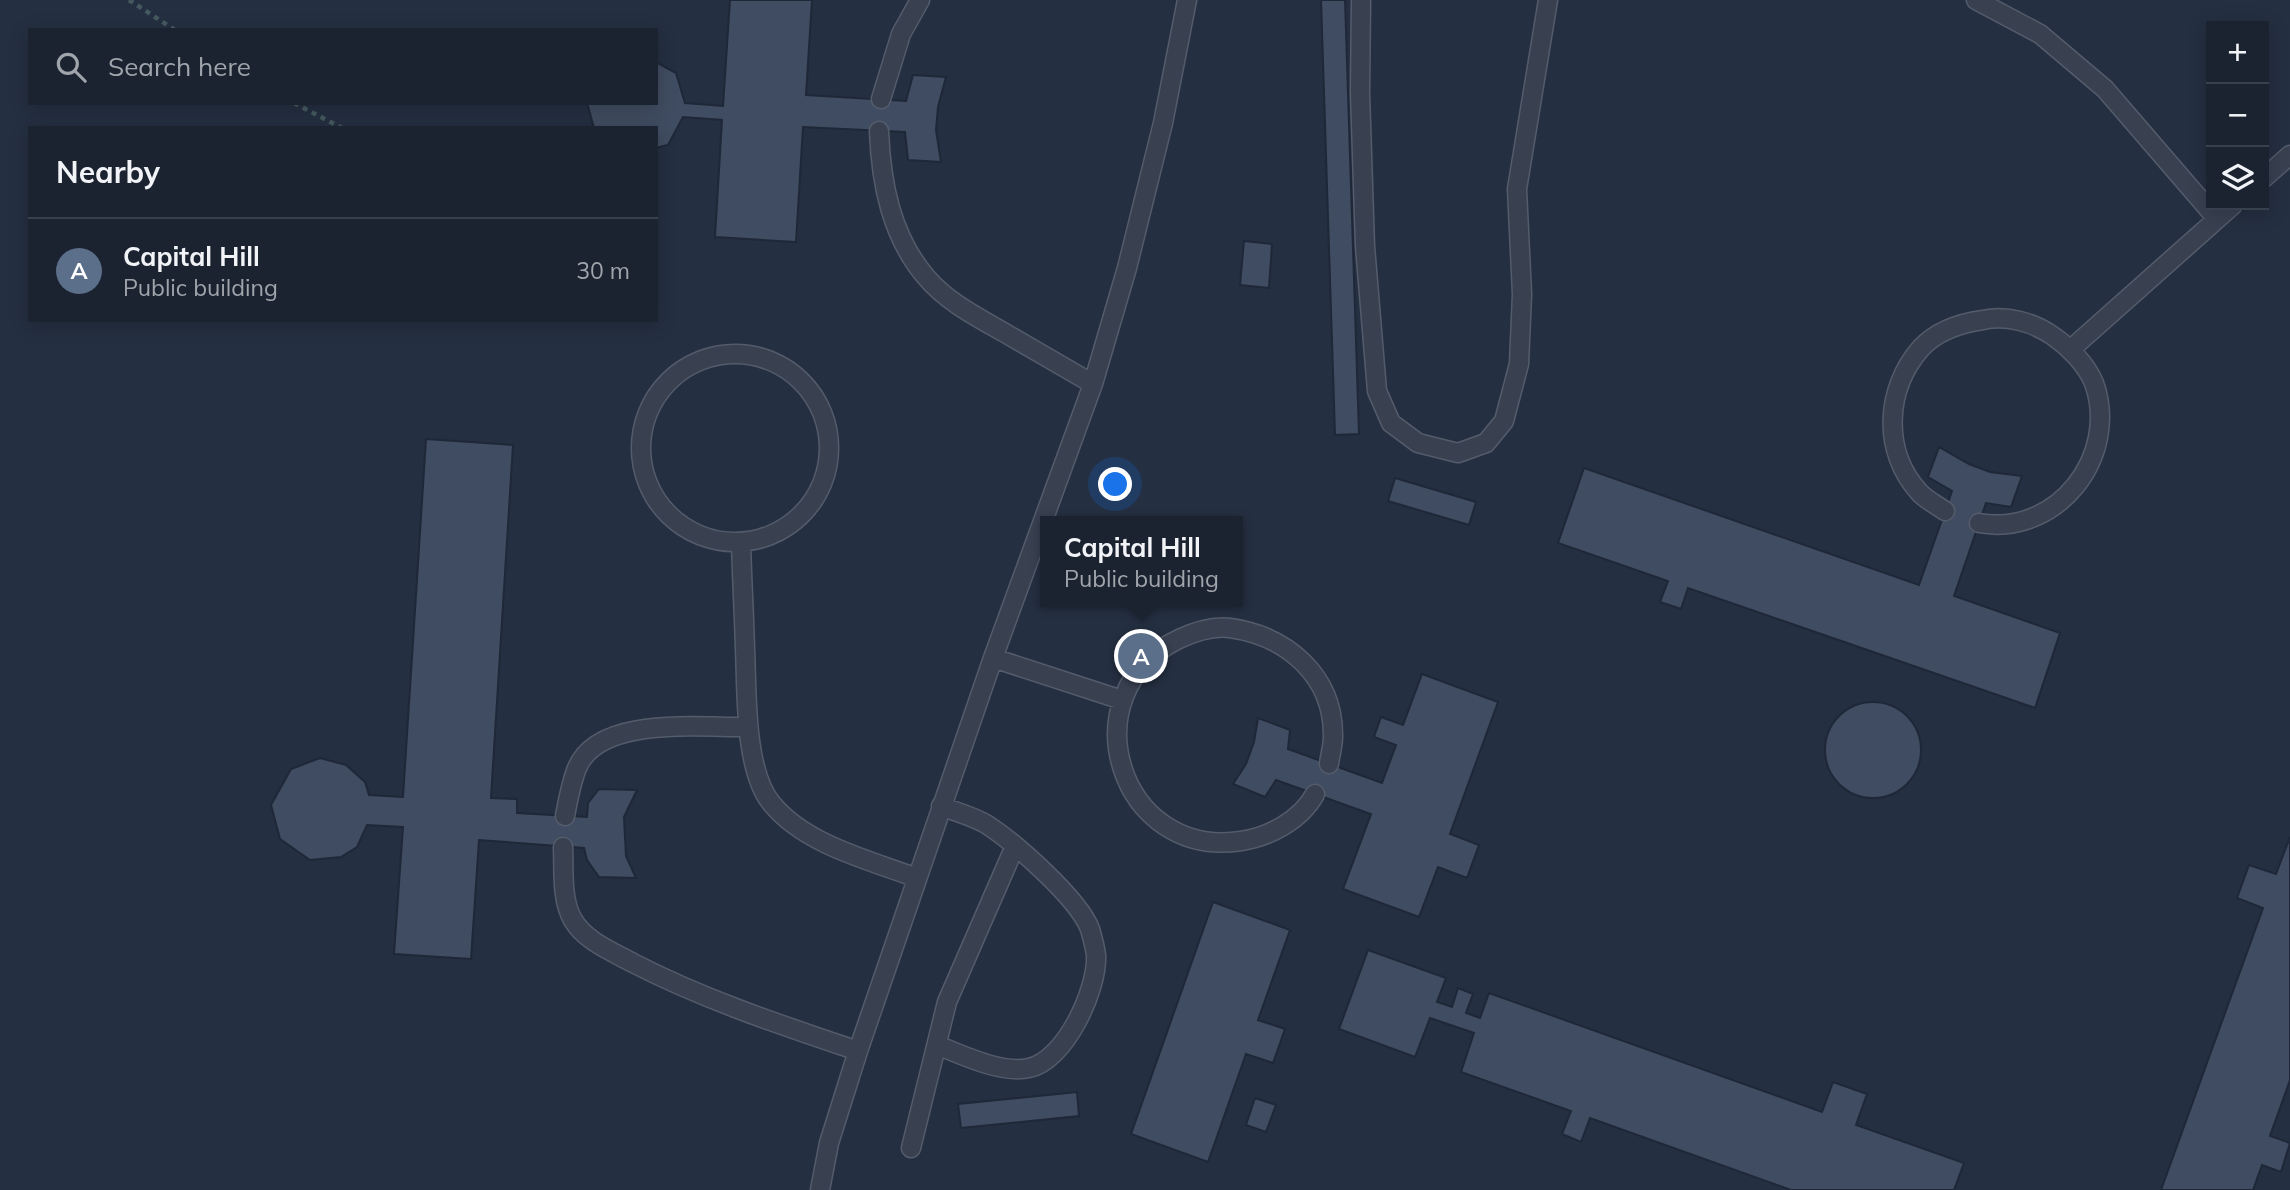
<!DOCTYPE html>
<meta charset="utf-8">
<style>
:root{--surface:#1b2331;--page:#282f3d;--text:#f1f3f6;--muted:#a0a4ab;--line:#39404d;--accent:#8ab0fc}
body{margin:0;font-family:Mulish,sans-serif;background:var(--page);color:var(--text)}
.controls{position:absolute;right:21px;top:21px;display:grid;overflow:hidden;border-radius:0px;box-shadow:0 4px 18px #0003}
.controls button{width:63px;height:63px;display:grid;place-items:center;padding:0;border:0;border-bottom:2px solid var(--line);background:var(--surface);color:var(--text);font:35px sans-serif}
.you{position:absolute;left:1116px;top:485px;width:24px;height:24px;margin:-18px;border:5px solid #fff;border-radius:50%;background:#1a73e8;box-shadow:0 0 0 10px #1a73e833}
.badge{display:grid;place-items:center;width:46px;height:46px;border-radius:50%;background:var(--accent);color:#fff;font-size:23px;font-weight:700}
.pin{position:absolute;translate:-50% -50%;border:4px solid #fff;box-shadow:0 2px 7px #0006}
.popup{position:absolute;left:1040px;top:516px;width:203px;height:91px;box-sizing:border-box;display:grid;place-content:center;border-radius:0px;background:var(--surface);filter:drop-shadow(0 2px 5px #0005);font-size:23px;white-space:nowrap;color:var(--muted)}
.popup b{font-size:26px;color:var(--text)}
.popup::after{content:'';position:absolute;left:50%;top:100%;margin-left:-14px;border:14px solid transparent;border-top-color:var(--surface)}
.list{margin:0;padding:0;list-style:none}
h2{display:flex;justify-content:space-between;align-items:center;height:91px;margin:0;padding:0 28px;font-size:30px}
h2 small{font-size:23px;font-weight:400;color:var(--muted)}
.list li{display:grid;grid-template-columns:46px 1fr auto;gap:21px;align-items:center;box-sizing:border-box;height:105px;padding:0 28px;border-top:2px solid var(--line)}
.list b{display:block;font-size:26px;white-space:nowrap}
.list p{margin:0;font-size:23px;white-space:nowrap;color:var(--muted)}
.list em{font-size:23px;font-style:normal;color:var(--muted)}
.icon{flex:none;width:38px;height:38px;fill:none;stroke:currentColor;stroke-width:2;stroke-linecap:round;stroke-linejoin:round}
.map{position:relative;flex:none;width:2290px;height:1190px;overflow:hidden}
.search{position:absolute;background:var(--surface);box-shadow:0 4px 18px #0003;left:28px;top:28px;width:630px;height:77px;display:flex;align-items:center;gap:18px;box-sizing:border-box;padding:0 24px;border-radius:0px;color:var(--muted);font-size:26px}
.panel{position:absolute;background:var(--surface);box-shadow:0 4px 18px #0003;left:28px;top:126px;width:630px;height:196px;border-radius:0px}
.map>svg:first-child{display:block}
.building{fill:#404c61;stroke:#1f2838;stroke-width:2}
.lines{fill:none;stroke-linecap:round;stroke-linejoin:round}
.lane-casing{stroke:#545c6b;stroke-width:21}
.path{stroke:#455a5f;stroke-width:4.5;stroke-dasharray:5 5;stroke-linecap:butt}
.lane{stroke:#394151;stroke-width:18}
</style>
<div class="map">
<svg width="2290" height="1190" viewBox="0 0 2290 1190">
<rect width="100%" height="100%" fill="#242f41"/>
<!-- building -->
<path class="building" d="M 730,0 L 812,0 L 806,95 L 906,101 L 913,75 L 946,77 L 938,107 L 936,130 L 941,162 L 908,160 L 905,132 L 803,127 L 796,242 L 715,237 L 722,120 L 683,117 L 668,145 L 656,148 L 656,128 L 594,128 L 587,103 L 656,103 L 656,62 L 676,73 L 685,103 L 723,106 Z
M 1321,0 L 1345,0 L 1359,434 L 1335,435 Z
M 1244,241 L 1272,244 L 1269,288 L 1240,285 Z
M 426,439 L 513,445 L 491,798 L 517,799 L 517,813 L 587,817 L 588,803 L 599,789 L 637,790 L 624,817 L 626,856 L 636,878 L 599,877 L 587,860 L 584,848 L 479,840 L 471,959 L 394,954 L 403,827 L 367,825 L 357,847 L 341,857 L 310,860 L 280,839 L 271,805 L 291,769 L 320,758 L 346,765 L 365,782 L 369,795 L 403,797 Z
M 1939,447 L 1969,464 L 1990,472 L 2022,476 L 2011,507 L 1986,503 L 1954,596 L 2060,633 L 2035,708 L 1688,588 L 1681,609 L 1660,602 L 1668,581 L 1558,543 L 1584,468 L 1919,585 L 1952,491 L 1928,477 Z
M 1395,478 L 1476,502 L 1469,525 L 1388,501 Z
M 1422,674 L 1498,702 L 1450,834 L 1479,845 L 1467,878 L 1438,867 L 1419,917 L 1343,889 L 1371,814 L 1276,780 L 1265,797 L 1233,784 L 1246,764 L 1254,742 L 1258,718 L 1290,730 L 1288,749 L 1382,783 L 1396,745 L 1374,737 L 1381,717 L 1403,725 Z
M1825 750a48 48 0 1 1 96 0a48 48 0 1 1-96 0Z
M 2290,837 L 2290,1080 L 2270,1136 L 2290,1143 L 2281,1172 L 2262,1165 L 2253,1190 L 2161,1190 L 2263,908 L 2237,898 L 2249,865 L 2276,874 Z
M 1213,902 L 1290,930 L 1258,1020 L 1285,1029 L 1273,1063 L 1246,1054 L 1208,1162 L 1131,1134 Z
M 1368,950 L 1446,978 L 1437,1002 L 1452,1007 L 1458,988 L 1473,994 L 1466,1013 L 1480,1018 L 1489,993 L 1822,1112 L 1833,1082 L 1867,1094 L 1856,1125 L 1964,1163 L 1954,1190 L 1791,1190 L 1590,1118 L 1581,1142 L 1562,1134 L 1571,1111 L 1461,1072 L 1474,1033 L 1430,1018 L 1415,1057 L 1339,1029 Z
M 1077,1092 L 1079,1116 L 961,1128 L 958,1104 Z
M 1255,1098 L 1276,1105 L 1266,1132 L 1246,1125 Z"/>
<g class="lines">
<defs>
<path id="lane" d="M 1361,0 L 1360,93 L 1365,246 L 1377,391 L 1391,423 L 1418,443 L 1458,453 L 1486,443 L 1504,421 L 1519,364 L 1522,294 L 1517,189 L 1548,0
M 1976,0 L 2040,34 L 2105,89 L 2217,219
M 881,99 L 901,34 L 920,0
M 879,131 C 881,183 891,236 926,277 C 947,302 977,317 1005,333 C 1034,350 1064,367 1093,384
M 2264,178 L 2290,155
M 2071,349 L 2233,205
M641 448a94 94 0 1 1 188 0a94 94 0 1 1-188 0Z
M 1945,511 C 1937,505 1926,500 1919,492 C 1882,451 1885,389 1921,348 C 1937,331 1961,323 1983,320 C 2007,315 2033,322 2053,336 C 2069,347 2086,364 2094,383 C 2120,456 2057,537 1979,523
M 741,543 C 742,578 744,613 745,649 C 747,691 744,771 772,804 C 806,845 869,860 917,878
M 993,658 L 1122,700
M 1315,794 C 1301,820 1269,837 1241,841 C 1119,860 1067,693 1179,639 C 1194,632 1214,626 1230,628 C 1287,636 1334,676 1333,737 C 1333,746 1330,755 1329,764
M 565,816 C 568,800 571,783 577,768 C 599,715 701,728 748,727
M 563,847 C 564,869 561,900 573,920 C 585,941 613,952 633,963 C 705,1000 781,1025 858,1051
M 937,1045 C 962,1055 1001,1074 1029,1068 C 1065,1061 1098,989 1096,955 C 1095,947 1092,936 1090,929 C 1078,898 1014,842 986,824 C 972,816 956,812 941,806
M 911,1148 L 947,1002 L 1015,846
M 820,1190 L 829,1143 L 858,1051 L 993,658 L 1093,384 L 1127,268 L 1163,123 L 1187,0"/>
</defs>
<!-- lane casing -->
<use href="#lane" class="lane-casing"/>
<!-- path -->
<path class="path" d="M 129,0 L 175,30
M 294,103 L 342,128"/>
<!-- lane -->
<use href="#lane" class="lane"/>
</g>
</svg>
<div class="controls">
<button>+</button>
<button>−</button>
<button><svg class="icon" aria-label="layers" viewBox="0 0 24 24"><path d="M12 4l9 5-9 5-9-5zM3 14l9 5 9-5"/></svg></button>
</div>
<div class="you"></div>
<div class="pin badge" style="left:1141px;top:656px;background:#5c6f8a">A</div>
<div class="popup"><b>Capital Hill</b>Public building</div>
<div class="search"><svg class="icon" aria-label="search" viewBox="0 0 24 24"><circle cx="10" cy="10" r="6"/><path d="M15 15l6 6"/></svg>Search here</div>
<section class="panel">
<h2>Nearby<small></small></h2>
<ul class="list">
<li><span class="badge" style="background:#5c6f8a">A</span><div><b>Capital Hill</b><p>Public building</p></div><em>30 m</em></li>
</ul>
</section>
</div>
